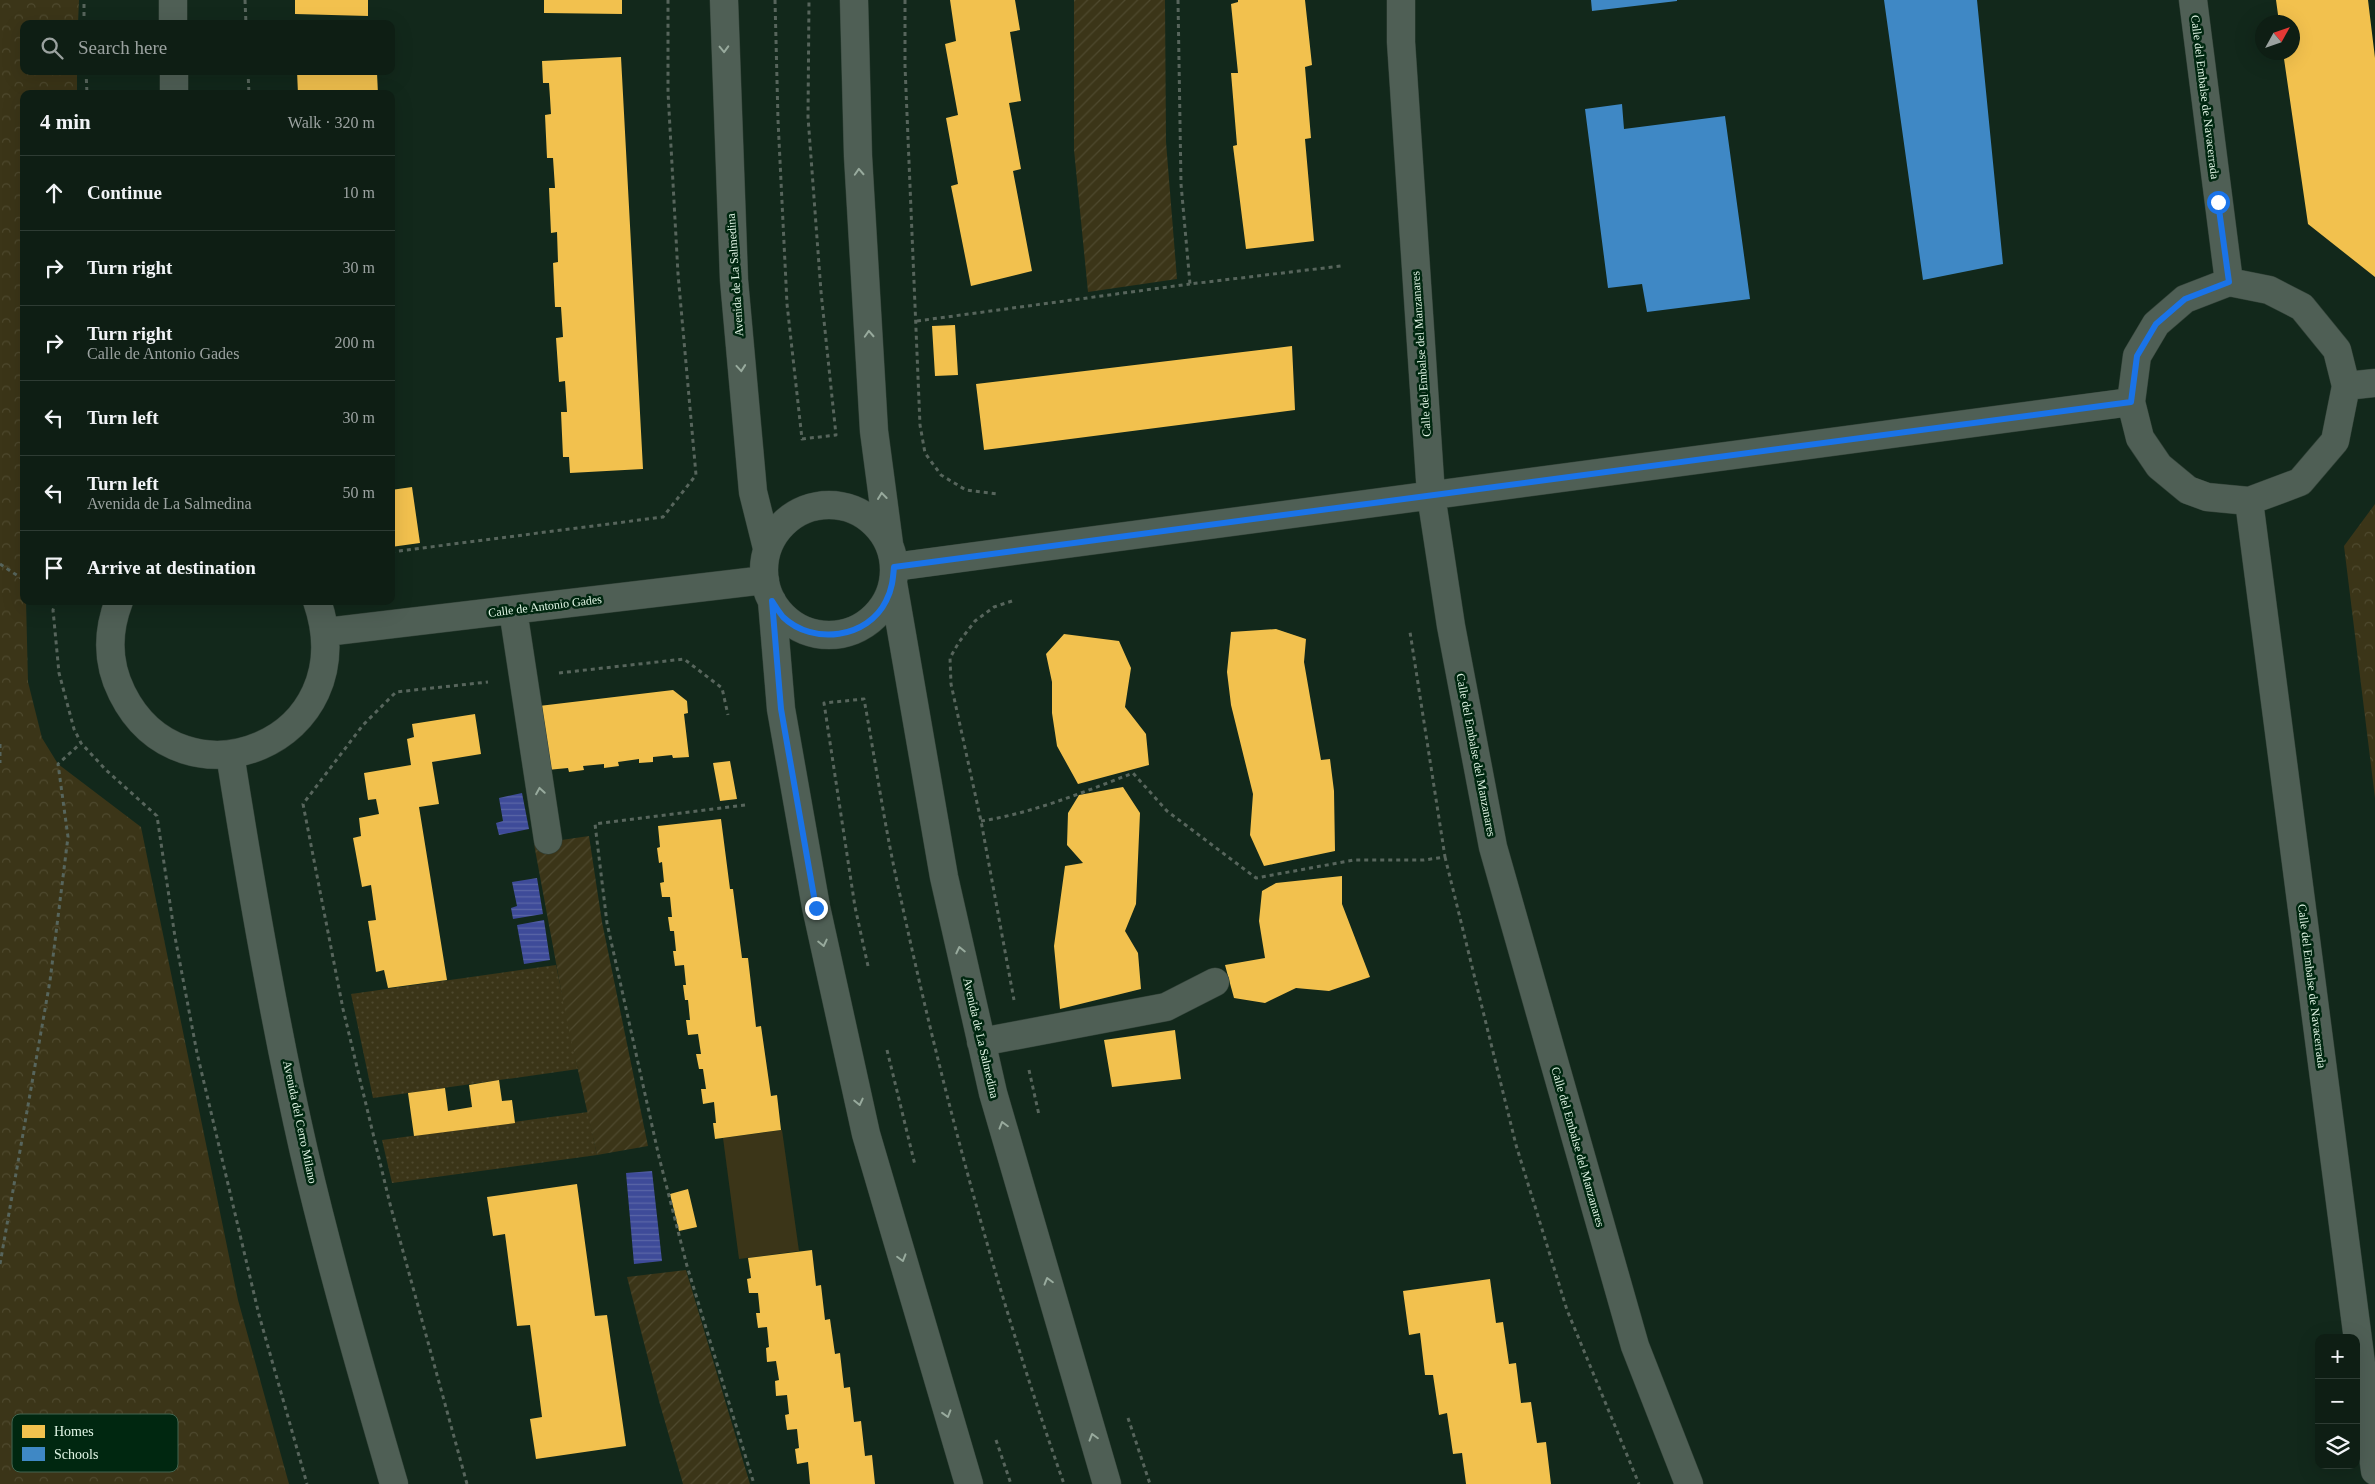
<!DOCTYPE html>
<meta charset="utf-8">
<style>
:root{--surface:#0e1e14;--page:#1c2b22;--text:#f1f3f6;--muted:#9ba2a0;--line:#2e3c34}
body{margin:0;font-family:"Times New Roman",serif;background:var(--page);color:var(--text)}
.controls{position:absolute;right:15px;bottom:15px;display:grid;overflow:hidden;border-radius:10px;box-shadow:0 5px 20px #0002}
.controls button{width:45px;height:45px;display:grid;place-items:center;padding:0;border:0;border-bottom:1px solid var(--line);background:var(--surface);color:var(--text);font:25px sans-serif}
.compass{position:absolute;left:2255px;top:15px;width:45px;height:45px;border-radius:50%;background:var(--surface);box-shadow:0 5px 20px #0002;rotate:50deg}
.stop{position:absolute;width:15px;height:15px;margin:-11px;border:4px solid #1a73e8;border-radius:50%;background:#fff}
.stop.end{background:#1a73e8;border-color:#fff;box-shadow:0 1px 5px #0008}
.list{margin:0;padding:0;list-style:none}
h2{display:flex;justify-content:space-between;align-items:center;height:65px;margin:0;padding:0 20px;font-size:21px}
h2 small{font-size:16px;font-weight:400;color:var(--muted)}
.list li{display:grid;grid-template-columns:32px 1fr auto;gap:15px;align-items:center;box-sizing:border-box;height:75px;padding:0 20px;border-top:1px solid var(--line)}
.list b{display:block;font-size:19px;white-space:nowrap}
.list p{margin:0;font-size:16px;white-space:nowrap;color:var(--muted)}
.list em{font-size:16px;font-style:normal;color:var(--muted)}
.icon{flex:none;width:28px;height:28px;fill:none;stroke:currentColor;stroke-width:2;stroke-linecap:round;stroke-linejoin:round}
.map{position:relative;flex:none;width:2375px;height:1484px;overflow:hidden}
.search{position:absolute;background:var(--surface);box-shadow:0 5px 20px #0002;left:20px;top:20px;width:375px;height:55px;display:flex;align-items:center;gap:12px;box-sizing:border-box;padding:0 18px;border-radius:10px;color:var(--muted);font-size:19px}
.panel{position:absolute;background:var(--surface);box-shadow:0 5px 20px #0002;left:20px;top:90px;width:375px;height:515px;border-radius:10px}
.map>svg:first-child{display:block}
.grass{fill:url(#grass-dots)}
.forest{fill:url(#forest-crowns)}
.garden{fill:url(#garden-furrows)}
.pitch{fill:#3b3518}
.water{fill:url(#water-rules)}
.homes{fill:#f2c14e}
.schools{fill:#3f88c5}
.lines{fill:none;stroke-linecap:round;stroke-linejoin:round}
.minor-casing{stroke:#324238;stroke-width:29}
.path{stroke:#57655c;stroke-width:3;stroke-dasharray:4 4;stroke-linecap:butt}
.minor{stroke:#4f5f55;stroke-width:28}
.oneway{stroke:#98aa9d}
.route{stroke:#1a73e8;stroke-width:6}
.labels{text-anchor:middle;dominant-baseline:central;stroke-width:5;stroke-linejoin:round;paint-order:stroke}
.street-label{font-size:12px;fill:#e0f5e5;stroke:#002710}
.key{fill:#002710;stroke:#436550;stroke-width:1}
.key-label{font-size:14px;fill:#e0f5e5}
</style>
<div class="map">
<svg width="2375" height="1484" viewBox="0 0 2375 1484">
<defs>
<pattern id="grass-dots" width="8" height="8" patternUnits="userSpaceOnUse" patternTransform="scale(1.25)"><rect width="8" height="8" fill="#3b3518"/><path d="M2 2h.1M6 6h.1" fill="none" stroke="#4e492e" stroke-width="1.8" stroke-linecap="round"/></pattern>
<pattern id="forest-crowns" width="20" height="18" patternUnits="userSpaceOnUse" patternTransform="scale(1.25)"><rect width="20" height="18" fill="#3b3518"/><path d="M2 6a3 3 0 1 1 6 0M12 15a3 3 0 1 1 6 0" fill="none" stroke="#4e492e"/></pattern>
<pattern id="garden-furrows" width="10" height="10" patternUnits="userSpaceOnUse" patternTransform="scale(1.25)"><rect width="10" height="10" fill="#3b3518"/><path d="M-1 1l2-2M0 10L10 0M9 11l2-2" fill="none" stroke="#4e492e"/></pattern>
<pattern id="water-rules" width="6" height="5" patternUnits="userSpaceOnUse" patternTransform="scale(1.25)"><rect width="6" height="5" fill="#3e4b99"/><path d="M0 2.5h6" fill="none" stroke="#5a66a7"/></pattern>
</defs>
<rect width="100%" height="100%" fill="#12281b"/>
<!-- grass -->
<path class="grass" d="M 556,965 L 578,1069 L 373,1098 L 351,994 Z
M 588,1112 L 597,1155 L 392,1183 L 382,1140 Z"/>
<!-- forest -->
<path class="forest" d="M 0,0 L 79,0 L 78,24 L 24,24 L 24,71 L 77,71 L 77,94 L 24,94 L 24,601 L 26,601 L 28,682 L 42,738 L 58,764 L 141,827 L 238,1300 L 289,1484 L 0,1484 Z
M 2375,504 L 2375,798 L 2344,546 Z"/>
<!-- garden -->
<path class="garden" d="M 1074,0 L 1165,0 L 1166,142 L 1177,279 L 1088,292 L 1074,150 Z
M 589,836 L 602,922 L 648,1146 L 597,1155 L 566,1017 L 534,844 Z
M 686,1270 L 750,1484 L 683,1484 L 659,1401 L 627,1277 Z"/>
<!-- pitch -->
<path class="pitch" d="M 782,1130 L 799,1251 L 739,1259 L 723,1138 Z"/>
<!-- water -->
<path class="water" d="M 522,793 L 529,829 L 499,835 L 496,823 L 503,821 L 499,798 Z
M 537,878 L 543,914 L 513,919 L 511,908 L 517,906 L 512,882 Z
M 544,920 L 550,960 L 524,964 L 517,925 Z
M 652,1171 L 662,1261 L 634,1264 L 626,1173 Z"/>
<!-- homes -->
<path class="homes" d="M 295,0 L 368,0 L 368,16 L 295,14 Z
M 544,0 L 622,0 L 622,14 L 544,13 Z
M 950,0 L 1015,0 L 1020,30 L 1010,32 L 1021,101 L 1009,103 L 1021,169 L 1013,171 L 1032,271 L 971,286 L 951,186 L 958,184 L 946,118 L 958,115 L 945,44 L 956,41 Z
M 1238,0 L 1305,0 L 1312,65 L 1305,67 L 1311,138 L 1305,139 L 1314,241 L 1246,249 L 1233,146 L 1237,145 L 1231,73 L 1238,73 L 1231,4 L 1238,2 Z
M 2276,0 L 2368,0 L 2375,58 L 2375,277 L 2308,224 L 2283,52 L 2292,52 L 2292,22 L 2279,22 Z
M 621,57 L 643,469 L 570,473 L 569,457 L 563,457 L 561,412 L 567,412 L 565,381 L 559,382 L 556,338 L 563,337 L 561,307 L 555,307 L 553,263 L 558,262 L 557,232 L 551,233 L 549,188 L 555,188 L 553,158 L 547,158 L 545,115 L 551,114 L 550,98 L 549,83 L 543,83 L 542,61 Z
M 297,71 L 377,73 L 378,94 L 298,94 Z
M 955,325 L 958,375 L 935,376 L 932,326 Z
M 1292,346 L 1295,410 L 984,450 L 976,384 Z
M 391,383 L 393,383 L 394,416 L 391,416 Z
M 412,487 L 420,543 L 391,547 L 391,490 Z
M 1276,629 L 1306,639 L 1304,662 L 1321,760 L 1330,759 L 1334,791 L 1335,851 L 1264,866 L 1250,835 L 1253,794 L 1231,705 L 1227,672 L 1231,632 Z
M 1064,634 L 1119,641 L 1131,668 L 1125,707 L 1146,734 L 1149,765 L 1078,784 L 1057,746 L 1052,713 L 1052,682 L 1046,654 Z
M 673,690 L 687,701 L 688,713 L 684,714 L 689,757 L 673,758 L 672,755 L 653,757 L 653,762 L 639,763 L 639,759 L 618,762 L 619,766 L 604,768 L 604,764 L 583,766 L 584,770 L 569,772 L 568,768 L 547,770 L 539,706 Z
M 475,714 L 481,754 L 432,762 L 439,804 L 419,807 L 447,980 L 388,988 L 384,970 L 376,972 L 368,921 L 376,920 L 371,885 L 362,887 L 353,838 L 361,836 L 359,818 L 379,814 L 376,799 L 368,800 L 364,773 L 411,765 L 407,739 L 414,737 L 412,724 Z
M 730,761 L 737,799 L 720,801 L 713,763 Z
M 1123,787 L 1140,813 L 1136,904 L 1125,931 L 1138,953 L 1141,989 L 1060,1009 L 1054,946 L 1065,866 L 1083,863 L 1067,845 L 1068,813 L 1079,795 Z
M 721,819 L 730,889 L 733,889 L 742,958 L 748,958 L 756,1027 L 761,1026 L 771,1096 L 777,1095 L 781,1130 L 715,1139 L 713,1123 L 716,1123 L 714,1102 L 703,1104 L 701,1089 L 706,1089 L 703,1069 L 699,1069 L 696,1054 L 701,1054 L 698,1034 L 688,1035 L 686,1020 L 690,1020 L 688,1000 L 685,1000 L 683,985 L 686,985 L 684,965 L 675,966 L 673,951 L 676,951 L 674,931 L 670,931 L 668,917 L 672,917 L 670,897 L 662,897 L 660,883 L 664,882 L 662,862 L 659,863 L 657,848 L 660,847 L 658,826 Z
M 1342,876 L 1342,904 L 1370,977 L 1329,991 L 1296,988 L 1265,1003 L 1234,998 L 1225,965 L 1265,958 L 1259,921 L 1262,891 L 1276,883 Z
M 1175,1030 L 1181,1079 L 1112,1087 L 1104,1040 Z
M 499,1080 L 502,1101 L 512,1100 L 515,1123 L 414,1136 L 408,1093 L 445,1088 L 448,1111 L 472,1107 L 469,1085 Z
M 577,1184 L 595,1316 L 607,1315 L 626,1446 L 536,1459 L 530,1419 L 542,1417 L 530,1325 L 517,1326 L 505,1234 L 493,1236 L 487,1197 Z
M 688,1189 L 697,1227 L 679,1231 L 670,1194 Z
M 812,1250 L 816,1286 L 821,1285 L 825,1320 L 830,1319 L 835,1354 L 840,1353 L 844,1388 L 850,1387 L 854,1422 L 861,1421 L 865,1456 L 872,1455 L 875,1484 L 810,1484 L 808,1462 L 797,1464 L 795,1449 L 799,1448 L 797,1429 L 787,1430 L 785,1415 L 789,1414 L 787,1395 L 776,1396 L 775,1381 L 779,1380 L 776,1361 L 767,1362 L 766,1348 L 769,1347 L 767,1327 L 758,1328 L 756,1313 L 760,1313 L 758,1293 L 749,1293 L 747,1279 L 751,1278 L 748,1258 Z
M 1490,1279 L 1496,1323 L 1503,1322 L 1509,1364 L 1516,1363 L 1521,1403 L 1531,1402 L 1537,1443 L 1546,1442 L 1551,1484 L 1466,1484 L 1462,1453 L 1453,1454 L 1447,1413 L 1439,1415 L 1433,1375 L 1425,1375 L 1420,1333 L 1409,1335 L 1403,1291 Z"/>
<!-- schools -->
<path class="schools" d="M 1591,0 L 1677,0 L 1677,1 L 1592,11 Z
M 1884,0 L 1977,0 L 2003,264 L 1923,280 Z
M 1622,104 L 1624,129 L 1725,116 L 1750,299 L 1647,312 L 1642,284 L 1608,288 L 1585,109 Z"/>
<g class="lines">
<defs>
<path id="minor" d="M 173,0 L 173,24
M 724,0 L 734,280 L 753,492 L 767,548
M 854,0 L 858,156 L 874,431 L 889,544
M 1401,0 L 1401,42 L 1431,495 L 1451,626 L 1493,847 L 1635,1346 L 1689,1484
M 2193,0 L 2229,282
M 174,71 L 174,94
M 2229,282 L 2269,290 L 2302,307 L 2337,350 L 2346,386 L 2335,441 L 2300,482 L 2249,501 L 2207,497 L 2188,490 L 2159,466 L 2140,438 L 2131,402 L 2137,356 L 2156,324 L 2185,299 Z
M 2346,386 L 2375,383
M 2249,501 L 2375,1471
M764 570a65 65 0 1 1 130 0a65 65 0 1 1-130 0Z
M 894,567 L 2131,402
M 893,583 L 944,877 L 993,1093 L 1107,1484
M 119,601 C 107,632 107,663 122,693 C 182,814 366,743 317,601
M 772,601 L 781,709 L 816,907 L 866,1134 L 969,1484
M 513,610 L 548,840
M 326,632 L 765,580
M 230,754 C 251,887 274,1021 304,1152 C 330,1263 362,1374 394,1484
M 981,1042 L 1166,1007 L 1215,982"/>
</defs>
<!-- minor casing -->
<use href="#minor" class="minor-casing"/>
<!-- path -->
<path class="path" d="M 245,0 L 246,24
M 775,0 L 778,120 L 787,304 L 802,439 L 836,435 L 821,292 L 808,117 L 809,0
M 905,0 L 905,66 L 920,425 L 925,453 L 941,475 L 966,490 L 998,494
M 1178,0 L 1181,184 L 1190,284 L 1341,266
M 84,24 L 84,0
M 86,71 L 87,94
M 248,71 L 249,94
M 917,321 L 1190,284
M 391,552 L 663,517 L 696,475 L 678,274 L 668,92 L 668,0
M 0,564 L 24,580
M 56,601 L 53,610 L 59,673 L 74,729 L 81,743 L 106,770 L 157,816 L 175,937 L 197,1053 L 259,1315 L 307,1484
M 1012,601 L 994,607 L 975,621 L 959,642 L 950,658 L 951,684 L 981,821 L 1014,1000
M 559,673 L 684,659 L 722,688 L 728,715
M 0,744 L 0,763
M 745,805 L 595,824 L 607,923 L 659,1157 L 687,1266 L 754,1484
M 981,821 C 1033,813 1084,792 1133,773 L 1167,811 L 1256,878 L 1354,860 L 1424,860 L 1445,857 L 1410,632
M 1445,857 L 1516,1145 L 1567,1310 L 1639,1484
M 868,966 L 855,907 L 824,703 L 864,699 C 876,764 885,830 900,895 C 943,1094 996,1292 1064,1484
M 887,1050 L 915,1165
M 1029,1070 L 1039,1115
M 0,1264 L 50,981 L 68,837 L 58,764 L 81,743
M 1128,1418 L 1150,1484
M 996,1440 L 1011,1484
M 467,1484 L 390,1204 L 343,1009 L 303,804 L 363,725 L 396,692 L 488,682"/>
<!-- minor -->
<use href="#minor" class="minor"/>
</g>
<!-- one-way arrows -->
<defs><path id="oneway-chevron" d="M-2-3.5L2.5 0L-2 3.5" fill="none" stroke-width="1.6" stroke-linecap="round" stroke-linejoin="round" transform="scale(1.25)"/></defs>
<g class="oneway">
<use href="#oneway-chevron" transform="translate(724 49) rotate(88)"/>
<use href="#oneway-chevron" transform="translate(859 172) rotate(-93)"/>
<use href="#oneway-chevron" transform="translate(869 334) rotate(-93)"/>
<use href="#oneway-chevron" transform="translate(741 368) rotate(85)"/>
<use href="#oneway-chevron" transform="translate(882 496) rotate(-97)"/>
<use href="#oneway-chevron" transform="translate(540 791) rotate(-99)"/>
<use href="#oneway-chevron" transform="translate(823 943) rotate(77)"/>
<use href="#oneway-chevron" transform="translate(960 950) rotate(-103)"/>
<use href="#oneway-chevron" transform="translate(859 1102) rotate(77)"/>
<use href="#oneway-chevron" transform="translate(1003 1125) rotate(-106)"/>
<use href="#oneway-chevron" transform="translate(902 1258) rotate(74)"/>
<use href="#oneway-chevron" transform="translate(1048 1281) rotate(-106)"/>
<use href="#oneway-chevron" transform="translate(947 1414) rotate(73)"/>
<use href="#oneway-chevron" transform="translate(1093 1437) rotate(-106)"/>
</g>
<g class="lines">
<!-- route -->
<path class="route" d="M 816,908 L 781,709 L 772,601 C 775,606 779,612 783,617 C 813,646 868,638 886,601 C 892,590 893,579 894,567 L 2131,402 L 2137,356 L 2156,324 L 2185,299 L 2229,282 L 2218,202"/>
</g>
<g class="labels">
<!-- street labels -->
<g class="street-label">
<text transform="translate(2205 97) rotate(83)">Calle del Embalse de Navacerrada</text>
<text transform="translate(735 275) rotate(-94)">Avenida de La Salmedina</text>
<text transform="translate(1421 354) rotate(-94)">Calle del Embalse del Manzanares</text>
<text transform="translate(545 606) rotate(-7)">Calle de Antonio Gades</text>
<text transform="translate(1476 755) rotate(79)">Calle del Embalse del Manzanares</text>
<text transform="translate(2312 986) rotate(83)">Calle del Embalse de Navacerrada</text>
<text transform="translate(981 1038) rotate(77)">Avenida de La Salmedina</text>
<text transform="translate(300 1122) rotate(78)">Avenida del Cerro Milano</text>
<text transform="translate(1578 1147) rotate(74)">Calle del Embalse del Manzanares</text>
</g>
</g>
<!-- legend -->
<rect x="12" y="1414" width="166" height="58" rx="8" class="key"/>
<rect x="22" y="1425" width="23" height="13" fill="#f2c14e"/>
<rect x="22" y="1447" width="23" height="14" fill="#3f88c5"/>
<g class="key-label">
<text x="54" y="1436">Homes</text>
<text x="54" y="1459">Schools</text>
</g>
</svg>
<div class="controls">
<button>+</button>
<button>−</button>
<button><svg class="icon" aria-label="layers" viewBox="0 0 24 24"><path d="M12 4l9 5-9 5-9-5zM3 14l9 5 9-5"/></svg></button>
</div>
<svg class="compass" viewBox="-18 -18 36 36"><path d="M0-13l5 13h-10z" fill="#e53935"/><path d="M0 13l5-13h-10z" fill="#9ba2a0"/></svg>
<div class="stop" style="left:2218px;top:202px"></div>
<div class="stop end" style="left:816px;top:908px"></div>
<div class="search"><svg class="icon" aria-label="search" viewBox="0 0 24 24"><circle cx="10" cy="10" r="6"/><path d="M15 15l6 6"/></svg>Search here</div>
<section class="panel">
<h2>4 min<small>Walk · 320 m</small></h2>
<ul class="list">
<li><svg class="icon" aria-label="ahead" viewBox="0 0 24 24"><path d="M12 20V5M6 11l6-6 6 6"/></svg><div><b>Continue</b></div><em>10 m</em></li>
<li><svg class="icon" aria-label="right" viewBox="0 0 24 24"><path d="M7 20v-9h11M14 6l5 5-5 5"/></svg><div><b>Turn right</b></div><em>30 m</em></li>
<li><svg class="icon" aria-label="right" viewBox="0 0 24 24"><path d="M7 20v-9h11M14 6l5 5-5 5"/></svg><div><b>Turn right</b><p>Calle de Antonio Gades</p></div><em>200 m</em></li>
<li><svg class="icon" aria-label="left" viewBox="0 0 24 24"><path d="M17 20v-9H6M10 6l-5 5 5 5"/></svg><div><b>Turn left</b></div><em>30 m</em></li>
<li><svg class="icon" aria-label="left" viewBox="0 0 24 24"><path d="M17 20v-9H6M10 6l-5 5 5 5"/></svg><div><b>Turn left</b><p>Avenida de La Salmedina</p></div><em>50 m</em></li>
<li><svg class="icon" aria-label="arrive" viewBox="0 0 24 24"><path d="M6 21V4h12l-3 4 3 4H6"/></svg><div><b>Arrive at destination</b></div></li>
</ul>
</section>
</div>
